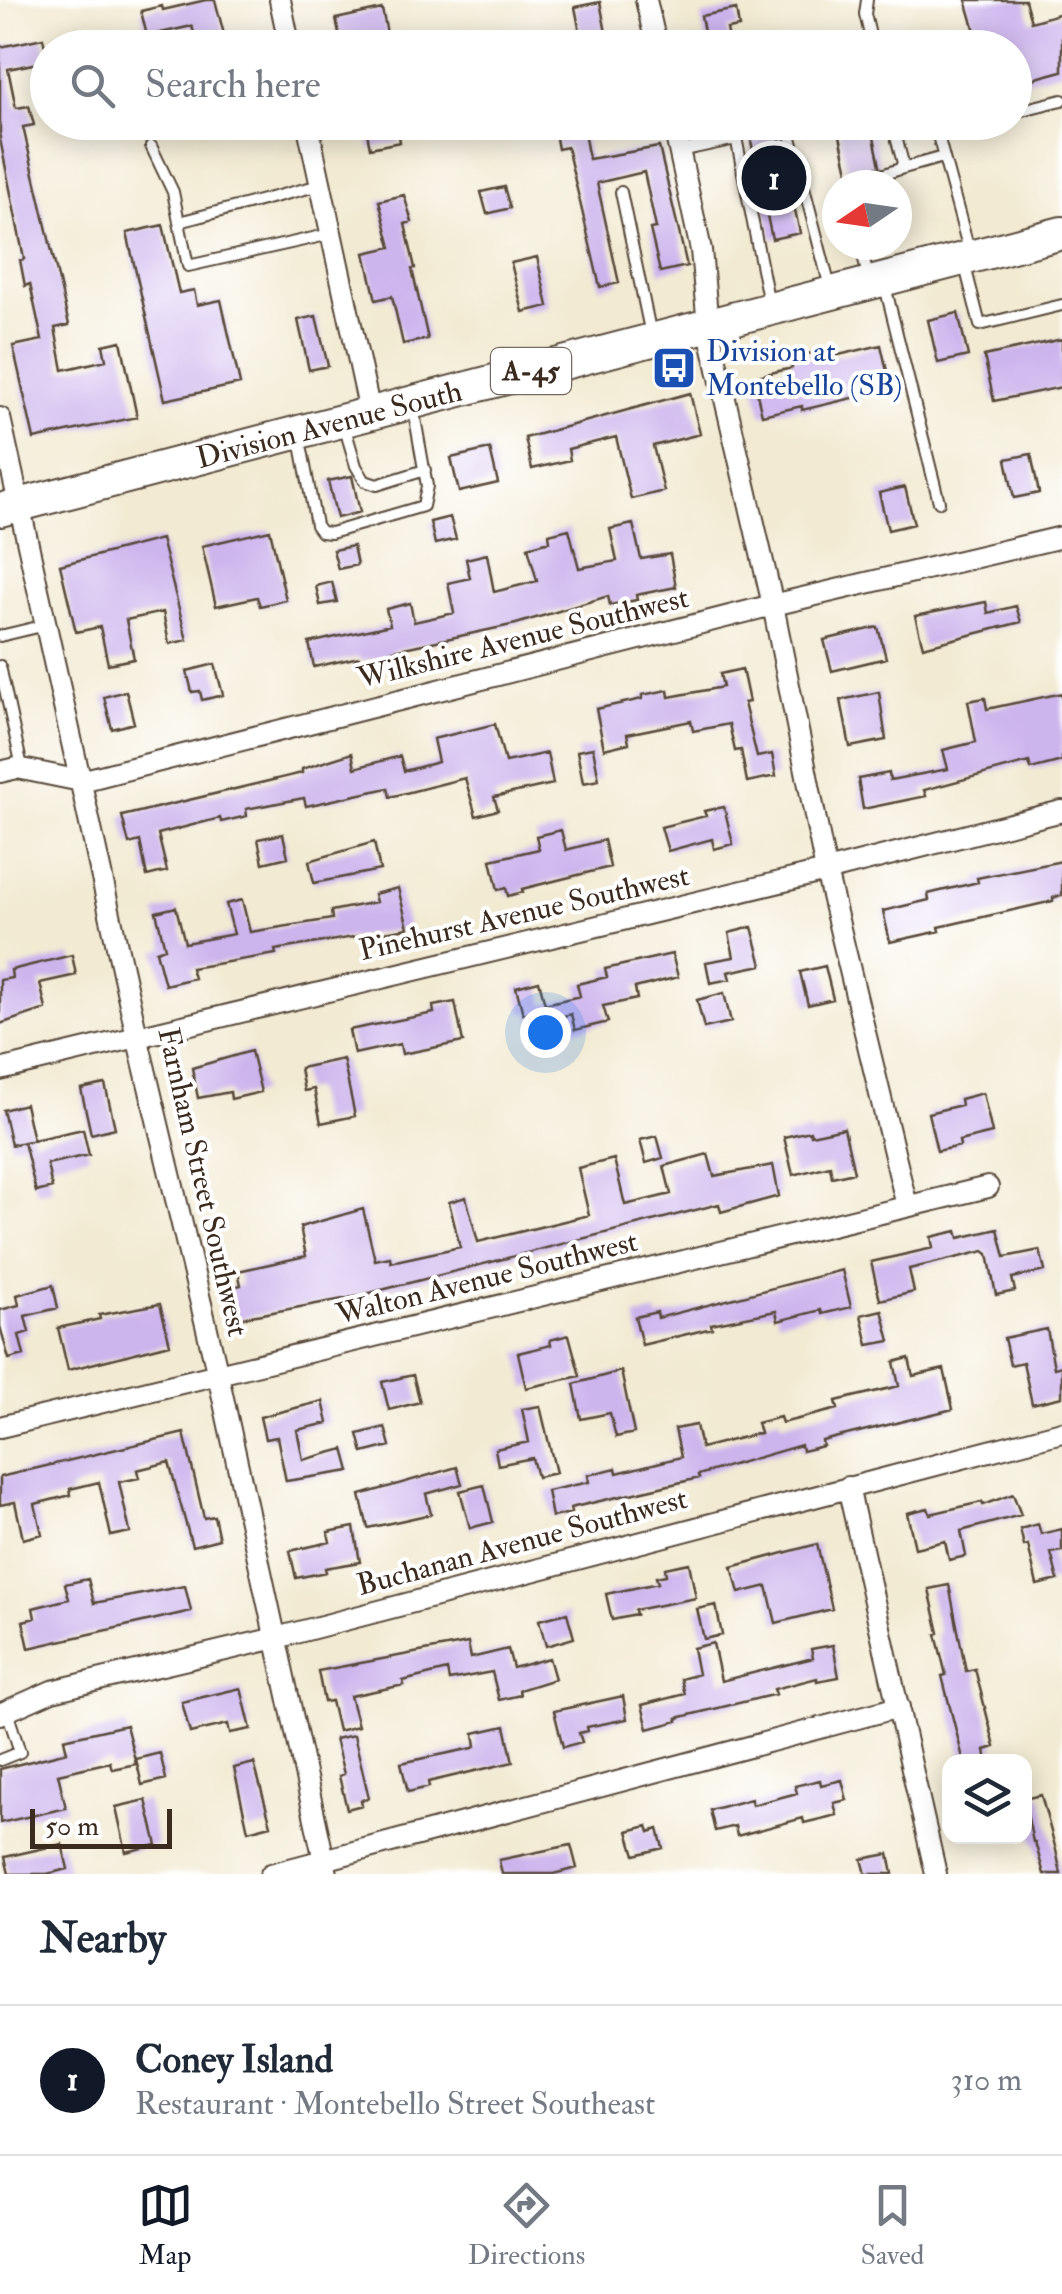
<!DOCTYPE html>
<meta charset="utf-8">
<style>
:root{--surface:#fff;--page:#f6f6f7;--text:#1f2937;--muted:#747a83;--line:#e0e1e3;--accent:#111827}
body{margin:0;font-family:"IM FELL Double Pica",serif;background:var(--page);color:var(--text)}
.controls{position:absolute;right:30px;bottom:30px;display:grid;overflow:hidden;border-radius:20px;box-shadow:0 5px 25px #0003}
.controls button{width:90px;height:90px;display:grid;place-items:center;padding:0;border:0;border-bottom:2px solid var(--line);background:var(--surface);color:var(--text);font:50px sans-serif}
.compass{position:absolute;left:822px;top:170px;width:90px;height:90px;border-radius:50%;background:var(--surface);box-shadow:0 5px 25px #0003;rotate:257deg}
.scale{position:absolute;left:30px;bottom:25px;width:142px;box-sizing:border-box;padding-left:10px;border:5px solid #3b2a1e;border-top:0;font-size:28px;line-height:35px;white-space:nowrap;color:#3b2a1e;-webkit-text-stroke:8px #fff;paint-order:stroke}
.you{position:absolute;left:545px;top:1032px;width:35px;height:35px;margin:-25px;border:8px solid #fff;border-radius:50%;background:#1a73e8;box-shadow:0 0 0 15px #1a73e833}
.badge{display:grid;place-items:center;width:65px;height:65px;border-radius:50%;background:var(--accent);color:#fff;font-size:32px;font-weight:700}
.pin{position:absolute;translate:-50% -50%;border:5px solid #fff;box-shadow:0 2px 10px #0006}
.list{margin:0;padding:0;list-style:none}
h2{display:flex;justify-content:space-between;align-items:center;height:130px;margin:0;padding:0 40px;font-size:42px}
h2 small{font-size:32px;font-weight:400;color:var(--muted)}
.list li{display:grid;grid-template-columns:65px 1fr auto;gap:30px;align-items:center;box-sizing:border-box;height:150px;padding:0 40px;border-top:2px solid var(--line)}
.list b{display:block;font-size:38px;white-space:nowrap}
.list p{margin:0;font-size:32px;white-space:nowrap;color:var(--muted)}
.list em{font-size:32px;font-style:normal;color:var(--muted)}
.icon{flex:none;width:55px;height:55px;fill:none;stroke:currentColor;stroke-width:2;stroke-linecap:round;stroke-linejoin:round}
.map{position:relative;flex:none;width:1062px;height:1874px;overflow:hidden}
.search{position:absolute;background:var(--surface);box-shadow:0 5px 25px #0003;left:30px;right:30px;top:30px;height:110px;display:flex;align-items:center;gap:25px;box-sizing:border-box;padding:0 35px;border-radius:55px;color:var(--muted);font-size:38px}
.sheet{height:280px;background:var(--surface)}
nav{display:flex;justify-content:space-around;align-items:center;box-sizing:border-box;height:140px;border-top:2px solid var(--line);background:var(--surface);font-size:28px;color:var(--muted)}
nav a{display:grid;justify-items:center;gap:5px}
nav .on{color:var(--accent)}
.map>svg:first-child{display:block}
.building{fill:#ccb4ed}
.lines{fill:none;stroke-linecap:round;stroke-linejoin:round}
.lane-casing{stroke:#564739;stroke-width:14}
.street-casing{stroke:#564739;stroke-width:24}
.primary-casing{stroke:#564739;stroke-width:36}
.lane{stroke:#fff;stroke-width:10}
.street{stroke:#fff;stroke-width:20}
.primary{stroke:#fff;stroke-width:32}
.labels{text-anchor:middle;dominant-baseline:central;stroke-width:8;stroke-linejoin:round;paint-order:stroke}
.shield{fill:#fff;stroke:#766a62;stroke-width:2.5}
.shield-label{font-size:28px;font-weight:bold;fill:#3b2a1e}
.transit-label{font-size:30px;fill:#164399;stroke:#fff;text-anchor:start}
.street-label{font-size:30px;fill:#3b2a1e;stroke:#fff}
</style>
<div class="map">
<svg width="1062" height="1874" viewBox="0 0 1062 1874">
<rect width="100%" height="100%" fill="#fff"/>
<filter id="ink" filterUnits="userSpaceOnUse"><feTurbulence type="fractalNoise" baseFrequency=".01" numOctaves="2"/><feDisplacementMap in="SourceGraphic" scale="20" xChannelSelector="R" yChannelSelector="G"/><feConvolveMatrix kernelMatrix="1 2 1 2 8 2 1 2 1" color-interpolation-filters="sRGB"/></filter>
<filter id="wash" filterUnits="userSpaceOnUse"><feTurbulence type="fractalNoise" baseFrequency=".0048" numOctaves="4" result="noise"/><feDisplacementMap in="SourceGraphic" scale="40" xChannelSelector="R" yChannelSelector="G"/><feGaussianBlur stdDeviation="2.25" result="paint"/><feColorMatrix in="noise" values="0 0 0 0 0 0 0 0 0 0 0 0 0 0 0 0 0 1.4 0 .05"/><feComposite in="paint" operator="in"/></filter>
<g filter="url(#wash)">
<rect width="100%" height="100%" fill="#f2ead2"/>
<g id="blocks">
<!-- building -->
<path class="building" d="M 206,0 L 215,0 L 225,38 L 197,44 L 192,26 L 147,36 L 141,11 L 162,6 L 163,10 Z
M 966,0 L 1025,0 L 1031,22 L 1062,13 L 1062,71 L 1014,84 L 1014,48 L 980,48 Z
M 600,2 L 607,38 L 582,43 L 575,7 Z
M 382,9 L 390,48 L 365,48 L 363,38 L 341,43 L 336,19 Z
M 736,9 L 739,27 L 727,29 L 730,44 L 707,48 L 701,16 Z
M 43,38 L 48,61 L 8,69 L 16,108 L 29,106 L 34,125 L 23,127 L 69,325 L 55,328 L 63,370 L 106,360 L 103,345 L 121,341 L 137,417 L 34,439 L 13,346 L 42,340 L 30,284 L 25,286 L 20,260 L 24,259 L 0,139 L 0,47 Z
M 365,122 L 397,124 L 400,142 L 370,148 Z
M 553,122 L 582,122 L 589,159 L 659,147 L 687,266 L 660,272 L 650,229 L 656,228 L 644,172 L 597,183 L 619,283 L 600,287 L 567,147 L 558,149 Z
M 747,122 L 776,122 L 800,233 L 772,239 Z
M 837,122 L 871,122 L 880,166 L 849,176 Z
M 504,187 L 510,208 L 487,214 L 481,192 Z
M 404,195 L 412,222 L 405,224 L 415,268 L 412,269 L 428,339 L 403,344 L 392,296 L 376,300 L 365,253 L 391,247 L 379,201 Z
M 163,225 L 179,293 L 194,290 L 197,305 L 221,300 L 240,384 L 165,400 L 127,233 Z
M 537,257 L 548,306 L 523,312 L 511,263 Z
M 958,313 L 968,356 L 938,363 L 928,320 Z
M 316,316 L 328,366 L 309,370 L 298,320 Z
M 1062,339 L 1062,387 L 994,401 L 984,356 Z
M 881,345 L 891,389 L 802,410 L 802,406 L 762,415 L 753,377 L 792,368 L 790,358 L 824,350 L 826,358 Z
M 690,393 L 700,434 L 653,446 L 664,491 L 631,499 L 616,437 L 568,449 L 570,460 L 532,469 L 525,438 Z
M 490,449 L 498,483 L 459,492 L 451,458 Z
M 1031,454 L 1039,493 L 1014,498 L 1006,459 Z
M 352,476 L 360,512 L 337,518 L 328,481 Z
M 905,487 L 914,524 L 888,530 L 879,493 Z
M 450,517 L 456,539 L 435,544 L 430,522 Z
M 633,524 L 641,559 L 670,554 L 676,587 L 636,595 L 637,600 L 610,605 L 608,596 L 516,624 L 390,651 L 391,655 L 360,661 L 359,657 L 314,667 L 309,643 L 390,625 L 386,609 L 410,603 L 414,622 L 454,613 L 448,583 L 470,578 L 466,559 L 487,554 L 494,592 L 537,581 L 528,547 L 550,541 L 549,534 L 569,529 L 579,568 L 617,561 L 610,529 Z
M 270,530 L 286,600 L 260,606 L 257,597 L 216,606 L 202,546 Z
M 161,539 L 187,640 L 169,644 L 163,612 L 126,620 L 134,659 L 108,664 L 100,627 L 76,632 L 60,565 Z
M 353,546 L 357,565 L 338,569 L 333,550 Z
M 332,582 L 337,602 L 320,605 L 316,586 Z
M 986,602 L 988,613 L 1016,606 L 1021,622 L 923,647 L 915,616 Z
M 878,627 L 886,658 L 832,671 L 824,640 Z
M 215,664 L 223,695 L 202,700 L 200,691 L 192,692 L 187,671 Z
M 742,669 L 749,702 L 744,703 L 757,757 L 772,754 L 776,776 L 747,782 L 741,750 L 735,751 L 729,724 L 693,731 L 691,721 L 627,734 L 629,743 L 604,749 L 596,709 L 642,699 L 642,695 L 668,690 L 669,697 L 723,687 L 720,674 Z
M 126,691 L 134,723 L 112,729 L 104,697 Z
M 879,692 L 886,740 L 850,747 L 841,700 Z
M 1062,693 L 1062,761 L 1031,769 L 1029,762 L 924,790 L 926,796 L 863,809 L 858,779 L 889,773 L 890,780 L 948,769 L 943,750 L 976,742 L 968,701 L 985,698 L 987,709 Z
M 495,724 L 505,762 L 547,753 L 553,784 L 494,797 L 498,810 L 476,816 L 465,778 L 390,797 L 388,788 L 306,806 L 304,798 L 246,809 L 247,816 L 221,822 L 220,818 L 158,834 L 167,871 L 147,876 L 140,841 L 129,844 L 122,816 L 302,773 L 302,769 L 352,753 L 355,768 L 400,756 L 404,771 L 438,762 L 433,739 Z
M 593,748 L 599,780 L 583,783 L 577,751 Z
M 724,807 L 733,844 L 714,849 L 712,839 L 668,851 L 661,827 L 706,816 L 704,811 Z
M 561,830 L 566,850 L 604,840 L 610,867 L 522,889 L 523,892 L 508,896 L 506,888 L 498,890 L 491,860 L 539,849 L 536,836 Z
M 283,834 L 288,857 L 263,863 L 258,839 Z
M 374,842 L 380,870 L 314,883 L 309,861 Z
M 1062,861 L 1062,895 L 1053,898 L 1053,901 L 939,927 L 940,931 L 890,942 L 883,911 L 929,900 L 928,894 L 978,882 L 977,878 Z
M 398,888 L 408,928 L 275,950 L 276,954 L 191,968 L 194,978 L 165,985 L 156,951 L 165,948 L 156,912 L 176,907 L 185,943 L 234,934 L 226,904 L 242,900 L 250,932 L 332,919 L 331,911 L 376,902 L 374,894 Z
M 752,927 L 762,965 L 728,972 L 730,979 L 710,983 L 706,962 L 734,957 L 729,933 Z
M 672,954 L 678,977 L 635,988 L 637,999 L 603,1006 L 608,1022 L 575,1030 L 571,1014 L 533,1024 L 530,1012 L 523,1014 L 516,987 L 539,981 L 545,1004 L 580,996 L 577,984 L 607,977 L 605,969 Z
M 72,955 L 76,975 L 40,983 L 46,1009 L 0,1024 L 0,980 L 12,978 L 11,970 Z
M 825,966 L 833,999 L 808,1005 L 800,972 Z
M 724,993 L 731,1022 L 704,1028 L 697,1000 Z
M 455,1002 L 463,1042 L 402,1054 L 400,1044 L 354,1054 L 349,1030 L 434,1013 L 433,1006 Z
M 251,1051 L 261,1092 L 231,1099 L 230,1092 L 198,1098 L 192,1068 Z
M 343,1059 L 355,1116 L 321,1123 L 314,1089 L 304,1091 L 300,1068 Z
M 105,1084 L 115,1128 L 91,1134 L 81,1089 Z
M 983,1093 L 992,1133 L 959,1141 L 960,1146 L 937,1151 L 928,1113 L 961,1105 L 960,1099 Z
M 25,1104 L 33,1140 L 11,1145 L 3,1110 Z
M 844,1128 L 854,1172 L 832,1177 L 830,1166 L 793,1175 L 784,1137 L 810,1131 L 811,1135 Z
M 83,1129 L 89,1155 L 47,1164 L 52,1188 L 36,1192 L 24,1142 Z
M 657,1136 L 663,1158 L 646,1163 L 640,1140 Z
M 708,1154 L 714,1176 L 773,1165 L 779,1196 L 721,1212 L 719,1204 L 354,1297 L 235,1319 L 228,1288 L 241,1285 L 238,1271 L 306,1256 L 300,1227 L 363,1209 L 375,1260 L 390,1257 L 391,1262 L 460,1247 L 449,1202 L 466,1197 L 478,1242 L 589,1215 L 578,1168 L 614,1159 L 625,1205 L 671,1194 L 664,1166 Z
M 998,1229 L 1005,1257 L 1040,1250 L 1045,1271 L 1012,1278 L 1015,1291 L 996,1295 L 988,1254 L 984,1251 L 909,1269 L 914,1292 L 880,1300 L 871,1262 L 933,1248 L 931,1237 L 957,1231 L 959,1238 Z
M 842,1270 L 851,1307 L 822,1314 L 821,1310 L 778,1321 L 776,1311 L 711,1324 L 712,1328 L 642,1345 L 635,1317 L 657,1312 L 658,1318 Z
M 53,1285 L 58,1308 L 25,1316 L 29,1332 L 19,1335 L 24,1355 L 9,1359 L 0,1326 L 0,1310 L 19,1305 L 17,1295 Z
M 160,1304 L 170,1344 L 68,1370 L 58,1328 L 100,1319 L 99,1315 Z
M 882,1310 L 890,1341 L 868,1345 L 861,1315 Z
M 1047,1329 L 1054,1368 L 1062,1366 L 1062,1397 L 1032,1404 L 1023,1362 L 1010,1365 L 1004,1338 Z
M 569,1335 L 580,1376 L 526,1388 L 518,1353 L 551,1345 L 550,1340 Z
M 909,1358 L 913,1376 L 944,1369 L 953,1409 L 822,1441 L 823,1446 L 802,1451 L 801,1445 L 698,1475 L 699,1478 L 570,1508 L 571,1513 L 552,1517 L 547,1491 L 589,1482 L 588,1475 L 616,1468 L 617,1473 L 681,1457 L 675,1429 L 696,1425 L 701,1448 L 760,1433 L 757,1423 L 780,1417 L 782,1423 L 838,1409 L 836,1401 L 899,1386 L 894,1362 Z
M 621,1371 L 634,1433 L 616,1437 L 610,1413 L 581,1419 L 574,1384 Z
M 413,1375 L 420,1402 L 389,1410 L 382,1382 Z
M 323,1401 L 328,1423 L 297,1430 L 303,1460 L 344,1449 L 350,1471 L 286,1481 L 277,1437 L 265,1439 L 260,1417 Z
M 540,1406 L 556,1473 L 537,1477 L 532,1458 L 498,1465 L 495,1449 L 529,1442 L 522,1409 Z
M 385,1427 L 390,1446 L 363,1453 L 358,1434 Z
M 184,1433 L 204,1518 L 214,1516 L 219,1539 L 192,1546 L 169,1462 L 137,1470 L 139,1478 L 119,1482 L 130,1532 L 111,1536 L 99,1482 L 70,1489 L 71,1495 L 35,1504 L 42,1534 L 23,1539 L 15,1502 L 0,1505 L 0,1477 Z
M 457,1467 L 462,1484 L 426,1494 L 431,1514 L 368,1528 L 360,1495 Z
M 484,1485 L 493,1522 L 470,1528 L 460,1491 Z
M 1013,1494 L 1021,1515 L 961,1531 L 966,1556 L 949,1560 L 945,1541 L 915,1548 L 907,1513 L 928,1508 L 930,1514 L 982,1502 L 983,1505 Z
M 1038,1524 L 1041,1534 L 1062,1529 L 1062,1551 L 1051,1553 L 1058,1580 L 1037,1585 L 1028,1545 L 1024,1546 L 1020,1529 Z
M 354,1527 L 360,1562 L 325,1568 L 326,1572 L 296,1578 L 290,1551 L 330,1542 L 328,1532 Z
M 817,1544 L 832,1609 L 776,1623 L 767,1586 L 739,1593 L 732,1567 Z
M 689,1563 L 696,1598 L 635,1610 L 636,1615 L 612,1620 L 606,1594 L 658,1583 L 656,1577 L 666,1575 L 665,1568 Z
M 88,1579 L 94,1603 L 185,1586 L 191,1611 L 29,1648 L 23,1621 L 35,1618 L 33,1608 L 69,1599 L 65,1584 Z
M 949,1585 L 966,1671 L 975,1669 L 995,1747 L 985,1750 L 987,1762 L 964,1762 L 942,1676 L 946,1675 L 936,1634 L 939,1633 L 929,1589 Z
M 716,1605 L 722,1635 L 704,1639 L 697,1609 Z
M 567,1613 L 574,1638 L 546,1646 L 539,1620 Z
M 468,1643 L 471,1658 L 508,1649 L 513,1668 L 549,1658 L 555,1679 L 519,1690 L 520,1695 L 499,1700 L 492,1672 L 449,1680 L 447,1670 L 403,1681 L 404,1685 L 350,1696 L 358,1726 L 338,1731 L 331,1701 L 324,1702 L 318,1671 Z
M 713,1643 L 721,1681 L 813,1658 L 811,1649 L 833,1645 L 839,1677 L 817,1681 L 817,1678 L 774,1689 L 776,1694 L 677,1718 L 678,1721 L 648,1729 L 642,1705 L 685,1694 L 681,1679 L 698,1674 L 693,1648 Z
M 241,1688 L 251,1729 L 230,1733 L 228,1724 L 190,1733 L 182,1702 Z
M 623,1696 L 627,1719 L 587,1727 L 588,1731 L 579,1733 L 582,1742 L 563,1747 L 554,1711 Z
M 126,1725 L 136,1764 L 112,1769 L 110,1762 L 58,1774 L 66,1808 L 0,1823 L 0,1769 L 67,1752 L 64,1739 Z
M 505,1726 L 513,1762 L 428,1782 L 429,1787 L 408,1792 L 401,1763 L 473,1748 L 476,1746 L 474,1733 Z
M 354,1735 L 369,1798 L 361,1800 L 362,1805 L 347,1809 L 339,1776 L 344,1774 L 335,1739 Z
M 160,1753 L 166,1779 L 142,1785 L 136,1759 Z
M 254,1763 L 271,1825 L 248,1831 L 234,1768 Z
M 820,1780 L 821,1785 L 842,1780 L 847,1800 L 834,1803 L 837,1815 L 804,1823 L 803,1818 L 737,1836 L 735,1826 L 715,1831 L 710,1810 L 751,1799 L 752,1805 L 797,1793 L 795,1786 Z
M 1041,1795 L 1056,1850 L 1061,1874 L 1044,1874 L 1035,1842 L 1033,1842 L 1024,1799 Z
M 146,1800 L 157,1845 L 126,1852 L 116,1807 Z
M 648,1826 L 650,1832 L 658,1829 L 663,1848 L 635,1855 L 628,1831 Z
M 62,1844 L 68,1869 L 47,1874 L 9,1874 L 5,1857 Z
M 571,1845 L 577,1868 L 553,1874 L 502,1874 L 499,1860 Z
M 889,1854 L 893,1874 L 866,1874 L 862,1859 Z"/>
</g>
</g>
<g filter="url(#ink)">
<use href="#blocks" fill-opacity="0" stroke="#564739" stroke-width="2.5"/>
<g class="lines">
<defs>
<path id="lane" d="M 867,0 L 865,14 L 873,48
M 1014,112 L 1062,100
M 733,122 L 769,304
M 787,122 L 831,291
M 151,146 L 173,192 L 179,222
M 680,151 L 736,139
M 900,169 L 943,157
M 320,185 L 179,222 L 188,266 L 331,234
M 851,185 L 900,169 L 903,163 L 892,122
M 621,192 L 651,335
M 861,245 L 868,278
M 970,254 L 937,132 L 973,122
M 964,262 L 980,325 L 1062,305
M 885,286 L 939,502
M 344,425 L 356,466 L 365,481 L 377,485 L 425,470
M 300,439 L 316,525 L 321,532 L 331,533 L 423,506 L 427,486 L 413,407
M 0,636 L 46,625
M 0,666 L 22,767
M 0,1760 L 20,1752 L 7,1711"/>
<path id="street" d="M 280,0 L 290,48
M 646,0 L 657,48
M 307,122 L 370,412
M 673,122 L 701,250 L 708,326 L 773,605 L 826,871 L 907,1206
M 0,418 L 137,1036 L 218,1375 L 327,1874
M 0,772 L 17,768 L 81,781 L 773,605 L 1062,537
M 0,1070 L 826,871 L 1062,811
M 0,1427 L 988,1187
M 848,1487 L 936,1874
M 0,1714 L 52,1691 L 276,1638 L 1062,1432
M 271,1874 L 899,1707"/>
<g id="primary">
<path id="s1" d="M 0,510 L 1062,233"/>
</g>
</defs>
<!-- lane casing -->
<use href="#lane" class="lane-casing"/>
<!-- street casing -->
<use href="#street" class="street-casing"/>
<!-- primary casing -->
<use href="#primary" class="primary-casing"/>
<!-- lane -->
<use href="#lane" class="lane"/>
<!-- street -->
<use href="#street" class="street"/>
<!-- primary -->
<use href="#primary" class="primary"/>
</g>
</g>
<!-- icons -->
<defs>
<symbol id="bus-square" viewBox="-11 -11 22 22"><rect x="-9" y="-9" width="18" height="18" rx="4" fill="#1a4fb4" stroke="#fff"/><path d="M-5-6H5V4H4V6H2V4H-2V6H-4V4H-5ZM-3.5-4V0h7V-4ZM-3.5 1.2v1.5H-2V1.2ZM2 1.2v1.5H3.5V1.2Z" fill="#fff"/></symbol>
</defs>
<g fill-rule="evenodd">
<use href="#bus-square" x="649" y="343" width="50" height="50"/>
</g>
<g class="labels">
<!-- shield labels -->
<rect class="shield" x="491" y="348" width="80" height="46" rx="8"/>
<g class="shield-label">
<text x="531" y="371">A-45</text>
</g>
<!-- transit labels -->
<g class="transit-label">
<text x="706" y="351">Division at<tspan x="706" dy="34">Montebello (SB)</tspan></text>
</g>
<!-- street labels -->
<g class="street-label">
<text stroke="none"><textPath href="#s1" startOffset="340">Division Avenue South</textPath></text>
<text transform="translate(523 638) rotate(-14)">Wilkshire Avenue Southwest</text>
<text transform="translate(524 913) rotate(-13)">Pinehurst Avenue Southwest</text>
<text transform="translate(203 1182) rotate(77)">Farnham Street Southwest</text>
<text transform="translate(487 1278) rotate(-14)">Walton Avenue Southwest</text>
<text transform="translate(522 1542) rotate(-15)">Buchanan Avenue Southwest</text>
</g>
</g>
</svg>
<div class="controls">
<button><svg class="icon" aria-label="layers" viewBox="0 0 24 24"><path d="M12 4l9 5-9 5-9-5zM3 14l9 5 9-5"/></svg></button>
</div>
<svg class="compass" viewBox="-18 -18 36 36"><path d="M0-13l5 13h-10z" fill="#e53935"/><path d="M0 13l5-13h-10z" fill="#747a83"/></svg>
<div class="scale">50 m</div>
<div class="you"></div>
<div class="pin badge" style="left:774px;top:178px">1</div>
<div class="search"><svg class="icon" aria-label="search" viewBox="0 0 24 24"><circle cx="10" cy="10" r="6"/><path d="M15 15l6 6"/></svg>Search here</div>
</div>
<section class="sheet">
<h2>Nearby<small></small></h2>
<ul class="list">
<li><span class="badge">1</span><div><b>Coney Island</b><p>Restaurant · Montebello Street Southeast</p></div><em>310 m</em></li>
</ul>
</section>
<nav>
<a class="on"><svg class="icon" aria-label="map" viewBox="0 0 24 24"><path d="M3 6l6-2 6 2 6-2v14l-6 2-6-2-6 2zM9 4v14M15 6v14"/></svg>Map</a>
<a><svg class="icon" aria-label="directions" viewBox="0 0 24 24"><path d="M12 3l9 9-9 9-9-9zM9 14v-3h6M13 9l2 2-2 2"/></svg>Directions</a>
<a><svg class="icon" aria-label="saved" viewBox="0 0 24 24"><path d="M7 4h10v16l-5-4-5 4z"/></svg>Saved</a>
</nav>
